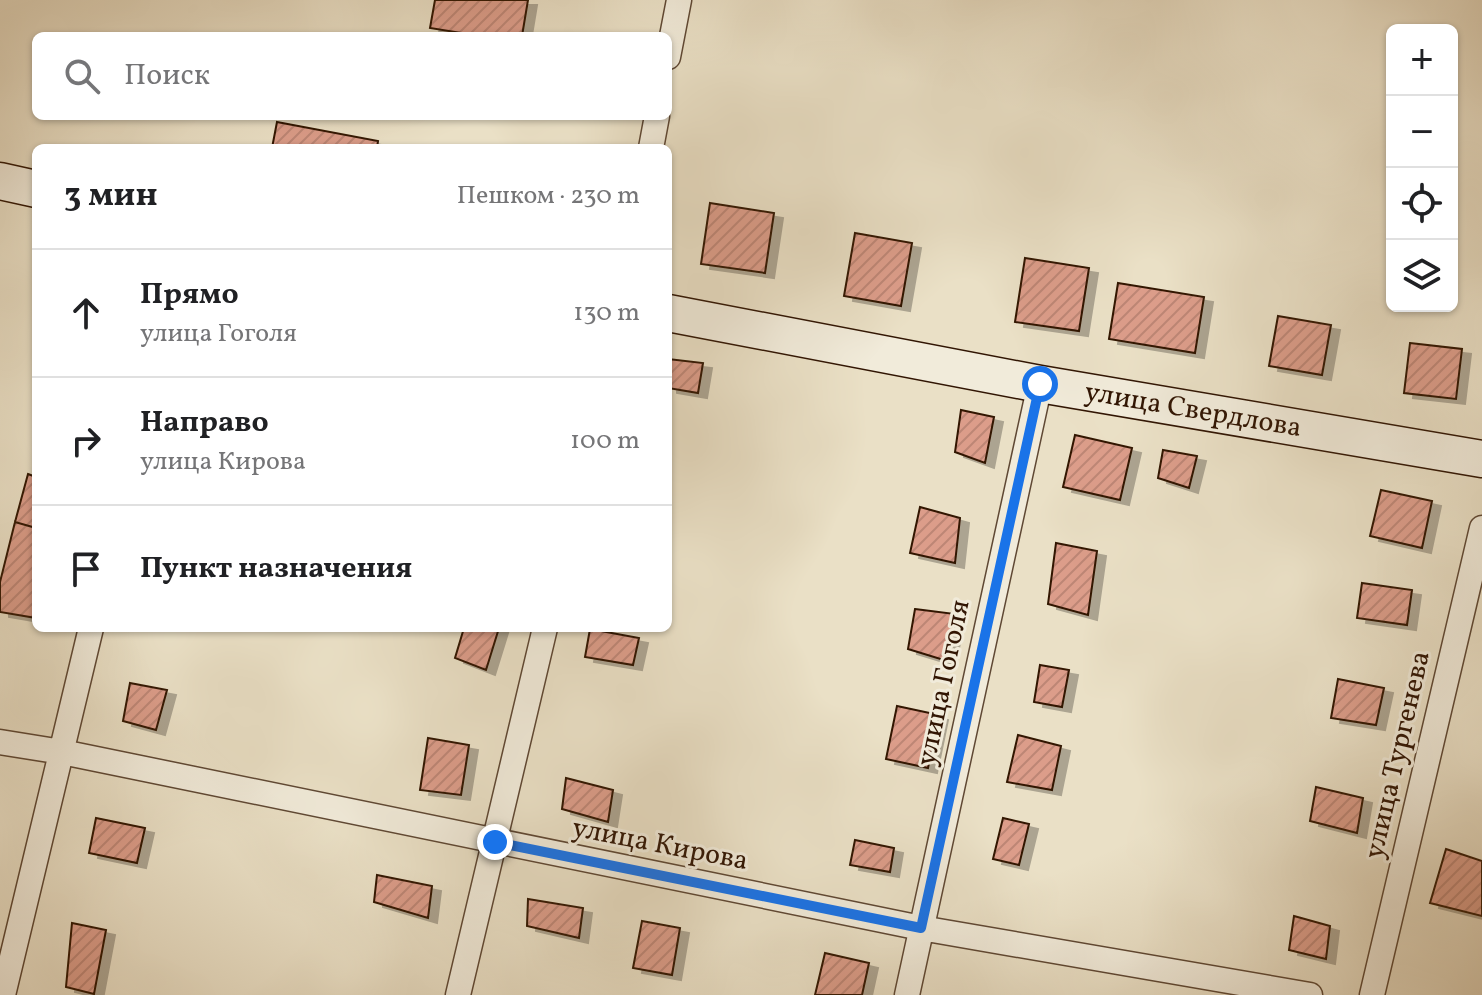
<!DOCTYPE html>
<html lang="ru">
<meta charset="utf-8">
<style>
:root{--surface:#fff;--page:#f2f2f2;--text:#202124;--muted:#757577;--line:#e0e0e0}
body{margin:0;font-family:Vollkorn,serif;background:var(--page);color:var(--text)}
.controls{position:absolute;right:24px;top:24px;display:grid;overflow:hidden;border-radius:12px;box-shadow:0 2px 6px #0004}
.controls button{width:72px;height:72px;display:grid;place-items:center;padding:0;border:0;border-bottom:2px solid var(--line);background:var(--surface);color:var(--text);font:40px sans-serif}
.stop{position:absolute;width:24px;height:24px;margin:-18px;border:6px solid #1a73e8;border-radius:50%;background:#fff}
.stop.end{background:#1a73e8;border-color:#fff;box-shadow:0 2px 8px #0008}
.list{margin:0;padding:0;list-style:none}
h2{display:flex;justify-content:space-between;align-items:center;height:104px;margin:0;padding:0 32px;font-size:34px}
h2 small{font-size:26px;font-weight:400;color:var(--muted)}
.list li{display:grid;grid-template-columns:52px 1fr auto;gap:24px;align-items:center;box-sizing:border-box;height:128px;padding:0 32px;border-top:2px solid var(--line)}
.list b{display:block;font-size:30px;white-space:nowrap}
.list p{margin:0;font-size:26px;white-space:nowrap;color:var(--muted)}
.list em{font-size:26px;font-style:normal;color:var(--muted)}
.icon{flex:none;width:44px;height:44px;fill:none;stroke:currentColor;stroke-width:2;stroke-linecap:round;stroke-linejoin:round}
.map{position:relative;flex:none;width:1482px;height:995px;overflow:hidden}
.search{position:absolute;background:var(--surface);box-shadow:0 2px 6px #0004;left:32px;top:32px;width:640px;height:88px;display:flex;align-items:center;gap:20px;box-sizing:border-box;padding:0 28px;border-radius:12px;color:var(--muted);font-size:30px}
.panel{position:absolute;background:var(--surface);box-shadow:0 2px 6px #0004;left:32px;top:144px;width:640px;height:488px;border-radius:12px}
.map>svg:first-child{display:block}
.building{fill:url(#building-hatch);stroke:#311503;stroke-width:2;filter:url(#shadow)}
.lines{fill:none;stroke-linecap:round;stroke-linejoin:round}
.street-casing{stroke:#5f4834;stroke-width:27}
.secondary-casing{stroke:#311503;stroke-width:39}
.street{stroke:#f1ebda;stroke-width:24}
.secondary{stroke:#f1ebda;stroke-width:36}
.route{stroke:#1a73e8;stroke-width:10}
.labels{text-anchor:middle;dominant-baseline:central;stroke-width:6;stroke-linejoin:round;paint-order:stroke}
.street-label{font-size:28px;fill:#311503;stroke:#f1ebda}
</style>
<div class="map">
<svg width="1482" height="995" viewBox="0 0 1482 995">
<defs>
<pattern id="building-hatch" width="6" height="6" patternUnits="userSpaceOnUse" patternTransform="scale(2)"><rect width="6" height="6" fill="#dc9d8a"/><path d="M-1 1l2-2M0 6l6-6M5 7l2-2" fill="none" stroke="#bd8675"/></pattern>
<filter id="shadow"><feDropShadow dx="9" dy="5" stdDeviation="0" flood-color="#0004"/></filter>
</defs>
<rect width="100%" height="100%" fill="#eae0c6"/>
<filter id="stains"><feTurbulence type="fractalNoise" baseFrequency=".0025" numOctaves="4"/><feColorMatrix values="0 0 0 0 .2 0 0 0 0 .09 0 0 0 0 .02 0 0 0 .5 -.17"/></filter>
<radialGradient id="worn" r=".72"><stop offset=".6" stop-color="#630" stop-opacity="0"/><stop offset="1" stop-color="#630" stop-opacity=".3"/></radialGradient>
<!-- building -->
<path class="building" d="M 435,0 L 528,0 L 522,36 L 480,36 L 430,28 Z
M 277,122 L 378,141 L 377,148 L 272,148 Z
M 710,203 L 774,213 L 765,273 L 701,264 Z
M 855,233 L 912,243 L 901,306 L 844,296 Z
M 1025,258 L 1089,268 L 1079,331 L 1015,322 Z
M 1118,283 L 1204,297 L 1195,353 L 1109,339 Z
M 1278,316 L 1331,325 L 1322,375 L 1269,366 Z
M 1410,343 L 1462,349 L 1456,399 L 1404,393 Z
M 668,359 L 703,363 L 698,393 L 668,388 Z
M 961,410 L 994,417 L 985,463 L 955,452 Z
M 1075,435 L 1132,448 L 1120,500 L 1063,487 Z
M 1163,450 L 1197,456 L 1189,488 L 1158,478 Z
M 28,474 L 36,477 L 36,528 L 15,522 Z
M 1381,490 L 1432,501 L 1422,548 L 1370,536 Z
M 920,507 L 960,518 L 955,563 L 910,553 Z
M 15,522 L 36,528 L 36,618 L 0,612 L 0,582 Z
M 1056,543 L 1097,551 L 1088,615 L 1048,604 Z
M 1362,583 L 1412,590 L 1407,625 L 1357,618 Z
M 915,609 L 955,614 L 947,661 L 908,649 Z
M 464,628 L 499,628 L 486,670 L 455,658 Z
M 590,629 L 639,638 L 633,665 L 585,657 Z
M 1040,665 L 1069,670 L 1062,707 L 1034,702 Z
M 1338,679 L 1384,688 L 1376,725 L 1331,718 Z
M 130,683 L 167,690 L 156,730 L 123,721 Z
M 897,706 L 939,715 L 928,768 L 886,759 Z
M 1018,735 L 1061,746 L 1052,790 L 1007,782 Z
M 428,738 L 469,745 L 461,795 L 420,790 Z
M 566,778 L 613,790 L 608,822 L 562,809 Z
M 1316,787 L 1363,798 L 1357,833 L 1310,821 Z
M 96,818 L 145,828 L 137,863 L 89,853 Z
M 1003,818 L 1029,824 L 1019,865 L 993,859 Z
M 855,840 L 894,848 L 890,872 L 850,865 Z
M 1446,849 L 1482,861 L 1482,916 L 1430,903 Z
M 377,875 L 432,886 L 428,918 L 374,902 Z
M 528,899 L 583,908 L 579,938 L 527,926 Z
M 1294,916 L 1330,926 L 1326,959 L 1289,950 Z
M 642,921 L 680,928 L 672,975 L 633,968 Z
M 72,923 L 106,930 L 94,994 L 66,987 Z
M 825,953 L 869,963 L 862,995 L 815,995 Z"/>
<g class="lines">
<defs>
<path id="street" d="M 668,57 L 679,0
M 651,148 L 657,116
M 0,742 L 62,752 L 921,928 L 1310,995
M 3,995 L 91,628
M 458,995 L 545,628
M 907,995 L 1040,384
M 1372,995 L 1482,528"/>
<g id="secondary">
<path d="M 0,181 L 36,189"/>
<path id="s1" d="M 668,313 L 1040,384 L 1482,459"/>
</g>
</defs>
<!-- street casing -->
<use href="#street" class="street-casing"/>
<!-- secondary casing -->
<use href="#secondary" class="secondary-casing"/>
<!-- street -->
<use href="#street" class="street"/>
<!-- secondary -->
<use href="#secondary" class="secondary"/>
</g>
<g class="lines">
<!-- route -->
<path class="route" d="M 495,842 L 921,928 L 1040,384"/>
</g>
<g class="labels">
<!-- street labels -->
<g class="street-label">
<text stroke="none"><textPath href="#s1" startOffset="534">улица Свердлова</textPath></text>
<text transform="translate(944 683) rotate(-78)">улица Гоголя</text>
<text transform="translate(1398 755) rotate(-77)">улица Тургенева</text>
<text transform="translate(660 845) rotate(11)">улица Кирова</text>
</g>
</g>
<rect width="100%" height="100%" filter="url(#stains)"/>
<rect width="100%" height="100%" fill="url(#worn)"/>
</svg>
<div class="controls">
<button>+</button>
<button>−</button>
<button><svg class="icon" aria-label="locate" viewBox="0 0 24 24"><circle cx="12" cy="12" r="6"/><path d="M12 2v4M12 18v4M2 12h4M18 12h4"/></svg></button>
<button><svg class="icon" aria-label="layers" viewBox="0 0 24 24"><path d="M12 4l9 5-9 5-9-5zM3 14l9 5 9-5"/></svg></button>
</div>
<div class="stop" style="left:1040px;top:384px"></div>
<div class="stop end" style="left:495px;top:842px"></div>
<div class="search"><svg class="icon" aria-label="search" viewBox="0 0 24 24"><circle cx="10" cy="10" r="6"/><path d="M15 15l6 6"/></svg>Поиск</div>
<section class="panel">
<h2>3 мин<small>Пешком · 230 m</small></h2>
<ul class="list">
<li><svg class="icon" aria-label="ahead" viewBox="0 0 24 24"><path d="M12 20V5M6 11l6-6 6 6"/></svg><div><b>Прямо</b><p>улица Гоголя</p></div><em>130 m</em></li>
<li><svg class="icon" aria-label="right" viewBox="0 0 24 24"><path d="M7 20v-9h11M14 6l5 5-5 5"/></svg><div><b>Направо</b><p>улица Кирова</p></div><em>100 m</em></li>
<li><svg class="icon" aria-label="arrive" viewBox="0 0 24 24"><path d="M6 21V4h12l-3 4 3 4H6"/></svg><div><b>Пункт назначения</b></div></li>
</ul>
</section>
</div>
